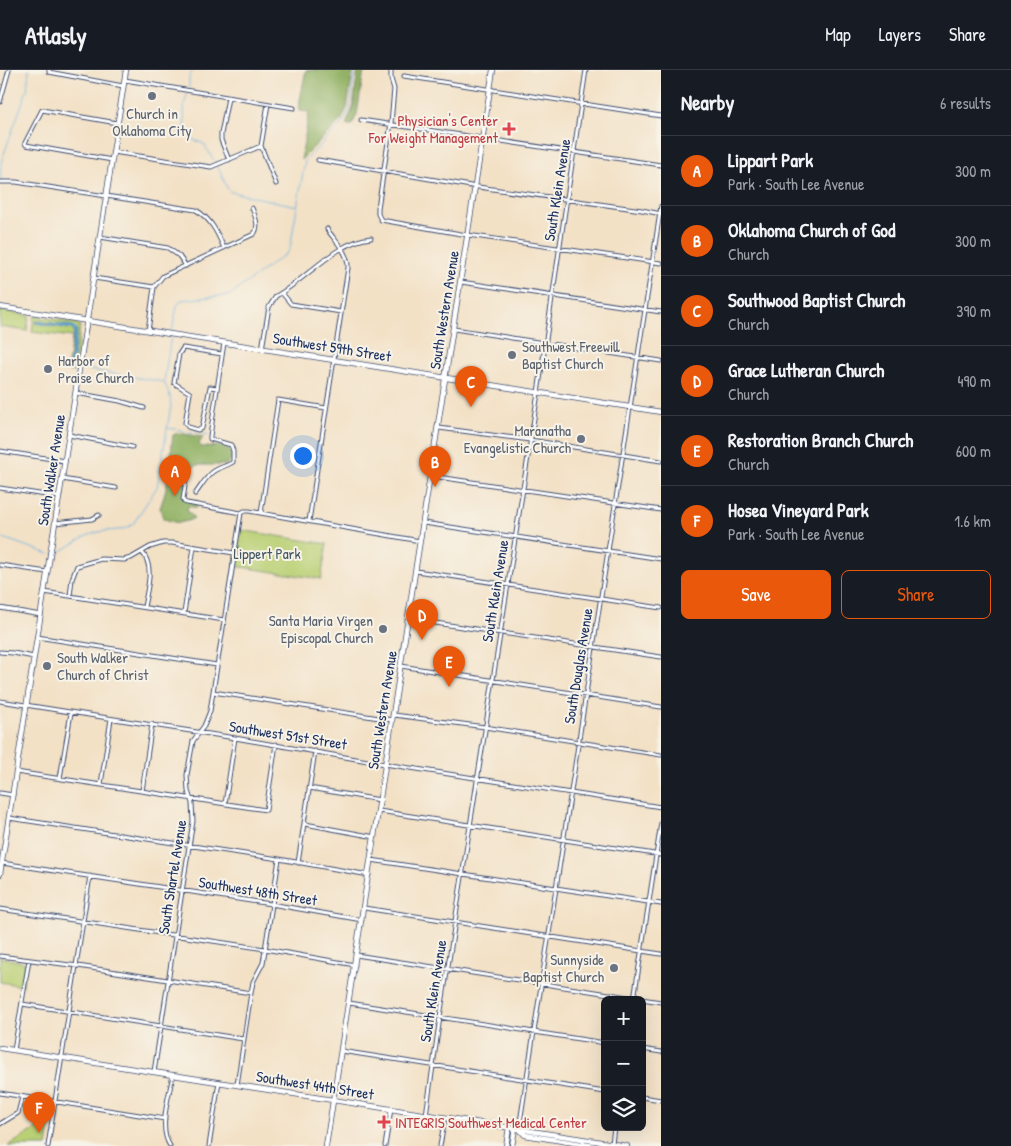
<!DOCTYPE html>
<meta charset="utf-8">
<style>
:root{--surface:#171b24;--page:#242831;--text:#f1f3f6;--muted:#9ea1a6;--line:#363941;--accent:#ea580c}
body{margin:0;font-family:"Patrick Hand",sans-serif;background:var(--page);color:var(--text)}
.controls{position:absolute;right:15px;bottom:15px;display:grid;overflow:hidden;border-radius:8px;box-shadow:0 5px 20px #0002}
.controls button{width:45px;height:45px;display:grid;place-items:center;padding:0;border:0;border-bottom:1px solid var(--line);background:var(--surface);color:var(--text);font:25px sans-serif}
.you{position:absolute;left:302px;top:385px;width:18px;height:18px;margin:-12px;border:4px solid #fff;border-radius:50%;background:#1a73e8;box-shadow:0 0 0 8px #1a73e833}
.badge{display:grid;place-items:center;width:32px;height:32px;border-radius:50%;background:var(--accent);color:#fff;font-size:16px;font-weight:700}
.pin{position:absolute;translate:-50% -41px;filter:drop-shadow(0 1px 2px #0008)}
.pin::after{content:'';position:absolute;top:26px;width:18px;height:15px;background:inherit;clip-path:polygon(0 0,100% 0,50% 100%)}
.list{margin:0;padding:0;list-style:none}
h2{display:flex;justify-content:space-between;align-items:center;height:65px;margin:0;padding:0 20px;font-size:21px}
h2 small{font-size:16px;font-weight:400;color:var(--muted)}
.list li{display:grid;grid-template-columns:32px 1fr auto;gap:15px;align-items:center;box-sizing:border-box;height:70px;padding:0 20px;border-top:1px solid var(--line)}
.list b{display:block;font-size:19px;white-space:nowrap}
.list p{margin:0;font-size:16px;white-space:nowrap;color:var(--muted)}
.list em{font-size:16px;font-style:normal;color:var(--muted)}
.actions{display:flex;gap:10px;padding:15px 20px}
.actions a{flex:1;padding:11px 0;border:1px solid var(--accent);border-radius:8px;text-align:center;font-size:18px;color:var(--accent)}
.actions .main{background:var(--accent);color:#fff}
.icon{flex:none;width:28px;height:28px;fill:none;stroke:currentColor;stroke-width:2;stroke-linecap:round;stroke-linejoin:round}
.map{position:relative;flex:none;width:661px;height:1076px;overflow:hidden}
header{display:flex;align-items:center;gap:30px;box-sizing:border-box;height:70px;padding:0 25px;background:var(--surface);border-bottom:1px solid var(--line)}
header strong{font-size:24px}
nav{display:flex;gap:28px;margin-inline-start:auto;font-size:18px}
main{display:flex}
aside{flex:1;background:var(--surface)}
.map>svg:first-child{display:block}
.green{fill:#bad074;stroke:#6a8069}
.forest{fill:#93b266;stroke:#577062}
.water{fill:#69b2e1;stroke:#4270a0}
.lines{fill:none;stroke-linecap:round;stroke-linejoin:round}
.stream{stroke:#69b2e1;stroke-width:1}
.street-casing{stroke:#3b4a6e;stroke-width:5}
.secondary-casing{stroke:#3b4a6e;stroke-width:6}
.street{stroke:#fff;stroke-width:3}
.secondary{stroke:#fff;stroke-width:4.5}
.worship-dot{fill:#6b7280;stroke:#f7f3e8;stroke-width:2}
.health-dot{fill:#e0444e;stroke:#f7f3e8;stroke-width:2}
.labels{text-anchor:middle;dominant-baseline:central;stroke-width:4;stroke-linejoin:round;paint-order:stroke}
.worship-label{font-size:15px;fill:#5b616d;stroke:#f7f3e8;text-anchor:start}
.health-label{font-size:15px;fill:#be3a42;stroke:#f7f3e8;text-anchor:end}
.street-label{font-size:15px;fill:#1b2f5e;stroke:#f7f3e8}
.park-label{font-size:15px;fill:#435764;stroke:#f7f3e8}
</style>
<header>
<strong>Atlasly</strong>
<nav><a>Map</a><a>Layers</a><a>Share</a></nav>
</header>
<main>
<div class="map">
<svg width="661" height="1076" viewBox="0 0 661 1076">
<rect width="100%" height="100%" fill="#f7f3e8"/>
<filter id="ink" filterUnits="userSpaceOnUse"><feTurbulence type="fractalNoise" baseFrequency=".02" numOctaves="2"/><feDisplacementMap in="SourceGraphic" scale="10" xChannelSelector="R" yChannelSelector="G"/><feConvolveMatrix kernelMatrix="1 2 1 2 8 2 1 2 1" color-interpolation-filters="sRGB"/></filter>
<filter id="wash" filterUnits="userSpaceOnUse"><feTurbulence type="fractalNoise" baseFrequency=".0096" numOctaves="4" result="noise"/><feDisplacementMap in="SourceGraphic" scale="20" xChannelSelector="R" yChannelSelector="G"/><feGaussianBlur stdDeviation="1.12" result="paint"/><feColorMatrix in="noise" values="0 0 0 0 0 0 0 0 0 0 0 0 0 0 0 0 0 1.4 0 .05"/><feComposite in="paint" operator="in"/></filter>
<g filter="url(#wash)">
<rect width="100%" height="100%" fill="#f3e1c6"/>
<!-- green -->
<path class="green" d="M 0,240 L 29,246 L 27,261 L 0,257 Z
M 34,246 L 76,253 L 80,256 L 75,302 L 68,301 L 67,300 L 72,267 L 32,262 Z
M 240,460 L 327,474 L 321,509 L 234,496 Z
M 0,887 L 25,893 L 23,916 L 0,912 Z
M 51,1050 L 47,1076 L 8,1076 Z"/>
<!-- forest -->
<path class="forest" d="M 306,0 L 353,0 L 347,38 L 341,50 L 301,90 L 309,42 L 300,41 L 299,35 Z
M 358,0 L 364,0 L 357,44 L 352,55 L 346,55 L 353,38 Z
M 178,363 L 203,367 L 199,374 L 202,377 L 218,376 L 229,379 L 232,388 L 226,395 L 196,395 L 190,402 L 185,429 L 197,431 L 197,438 L 188,436 L 187,440 L 194,448 C 183,454 175,454 163,448 L 160,438 C 169,415 170,390 173,365 Z"/>
<!-- water -->
<path class="water" d="M 36,251 L 73,256 L 77,260 L 72,295 L 73,300 L 71,300 L 69,296 L 74,262 L 72,259 L 35,253 Z"/>
<g class="lines">
<!-- stream -->
<path class="stream" d="M 193,0 L 189,8 L 189,18 L 184,35 L 185,63 L 192,69 L 204,74 L 216,94
M 0,95 L 27,20 L 29,0
M 0,96 L 1,110
M 218,97 L 227,118 L 231,122 L 297,136
M 172,262 L 177,236 L 181,230 L 230,225 L 287,183 L 290,178 L 305,91 L 341,54 L 347,45 L 350,38 L 355,0
M 84,299 L 164,312
M 168,358 L 209,365
M 0,467 L 49,484
M 53,484 C 67,480 78,469 92,464 C 106,458 120,464 133,454 L 157,417 L 171,336 L 170,326 L 164,312 L 171,266"/>
</g>
</g>
<g filter="url(#ink)">
<g class="lines">
<defs>
<path id="street" d="M 49,0 L 49,2 L 123,16
M 391,0 L 391,9 L 394,19 L 391,53 L 378,138 L 378,144 L 381,150 L 461,164 L 661,193
M 404,6 L 661,46
M 125,10 L 294,38
M 228,28 L 221,64 L 221,70 L 229,90
M 0,32 L 9,0
M 268,34 L 261,76 L 276,114
M 361,50 L 661,95
M 113,82 L 211,97 L 261,76
M 112,90 L 26,75 L 25,73 L 42,40 L 117,53
M 318,90 L 471,116 L 642,140 L 661,144
M 0,112 L 16,112 L 196,140 C 211,149 217,162 224,178
M 100,167 L 168,178 L 179,186 L 186,196
M 94,208 L 154,217
M 461,212 L 661,242
M 282,223 L 291,234 L 341,242
M 454,259 L 661,291
M 148,261 L 154,217 L 163,206 L 254,164 C 260,156 255,146 252,138
M 262,279 L 269,237 L 276,226 C 306,210 336,171 371,168
M 217,318 L 210,317 L 202,358 L 198,360 L 188,357 L 185,353 L 190,323 L 174,313 L 179,284 L 183,278 L 222,284
M 76,323 L 120,331 L 144,338
M 439,358 L 530,370 L 661,391
M 69,365 L 132,377
M 0,381 L 65,391
M 188,397 L 183,429 L 184,432 L 187,433 L 241,443 L 244,441 L 249,441 L 420,471
M 431,406 L 661,440
M 62,409 L 116,418
M 0,418 L 59,427
M 195,424 C 201,417 206,406 214,401 C 220,397 227,396 233,392 L 233,381 L 231,375 L 210,369 L 210,366 L 224,273
M 49,426 L 54,389
M 261,443 L 278,330 L 326,338
M 309,451 L 348,198 C 349,183 335,171 327,159
M 55,453 L 92,449 L 99,445
M 424,453 L 661,489
M 142,482 C 155,497 147,519 144,537
M 0,495 L 47,502
M 416,501 L 661,538
M 44,522 L 224,550
M 70,526 L 72,509 L 77,496 L 101,489 L 124,490 L 131,488 L 150,477 L 163,473 L 172,473 L 234,483
M 0,538 L 41,545
M 184,543 L 194,477
M 409,549 L 661,587
M 37,567 L 217,595
M 0,582 L 13,583 L 34,587
M 401,596 L 661,637
M 213,622 L 392,650
M 0,631 L 235,668 L 391,695 L 661,737
M 394,645 L 485,657 L 661,685
M 16,702 L 266,740 L 276,674
M 60,708 L 71,643
M 101,714 L 111,649
M 309,718 L 380,730
M 142,721 L 152,654
M 0,723 L 13,725
M 225,734 L 235,668
M 379,741 L 661,785
M 9,748 L 279,789 L 369,805
M 305,754 L 375,767
M 371,790 L 661,834
M 2,793 L 271,834 L 362,850
M 298,793 L 315,681
M 364,838 L 661,884
M 0,839 L 265,879 L 355,895
M 356,885 L 661,932
M 0,886 L 78,896 L 251,923
M 634,929 L 661,753
M 349,933 L 605,973
M 22,934 L 243,969
M 642,979 L 661,982
M 14,980 L 29,890
M 341,981 L 605,1022
M 154,1002 L 193,751 L 192,733 L 188,721 L 187,705 L 193,671 L 204,656 L 210,641 L 241,443
M 237,1015 L 251,923 L 253,912 L 263,893 L 279,789
M 0,1023 L 165,1049
M 642,1027 L 661,1030
M 426,1045 L 440,947 L 538,323 L 586,0
M 0,1054 L 18,1043 L 22,1027
M 519,1059 L 661,136
M 612,1074 L 614,1057
M 48,1076 L 90,806
M 170,1076 C 158,1058 169,1026 173,1005
M 209,1076 L 219,1012
M 385,1076 L 391,1039
M 440,1076 L 445,1048"/>
<path id="secondary" d="M 0,237 L 661,342
M 0,804 L 126,0
M 0,978 L 627,1076
M 519,1059 L 525,1065 L 594,1076
M 326,1076 L 493,0
M 506,1076 L 509,1058
M 512,1076 L 515,1058"/>
</defs>
<!-- street casing -->
<use href="#street" class="street-casing"/>
<!-- secondary casing -->
<use href="#secondary" class="secondary-casing"/>
<!-- street -->
<use href="#street" class="street"/>
<!-- secondary -->
<use href="#secondary" class="secondary"/>
</g>
</g>
<!-- markers -->
<g class="worship-dot">
<circle cx="152" cy="26" r="5"/>
<circle cx="512" cy="285" r="5"/>
<circle cx="48" cy="299" r="5"/>
<circle cx="581" cy="369" r="5"/>
<circle cx="383" cy="559" r="5"/>
<circle cx="47" cy="596" r="5"/>
<circle cx="614" cy="898" r="5"/>
</g>
<g class="health-dot">
<path d="M506.5 51.5h5v5h5v5h-5v5h-5v-5h-5v-5h5z"/>
<path d="M381.5 1044.5h5v5h5v5h-5v5h-5v-5h-5v-5h5z"/>
</g>
<g class="labels">
<!-- worship labels -->
<g class="worship-label">
<text x="152" y="43" text-anchor="middle">Church in<tspan x="152" dy="17">Oklahoma City</tspan></text>
<text x="522" y="276">Southwest Freewill<tspan x="522" dy="17">Baptist Church</tspan></text>
<text x="58" y="290">Harbor of<tspan x="58" dy="17">Praise Church</tspan></text>
<text x="571" y="360" text-anchor="end">Maranatha<tspan x="571" dy="17">Evangelistic Church</tspan></text>
<text x="373" y="550" text-anchor="end">Santa Maria Virgen<tspan x="373" dy="17">Episcopal Church</tspan></text>
<text x="57" y="587">South Walker<tspan x="57" dy="17">Church of Christ</tspan></text>
<text x="604" y="889" text-anchor="end">Sunnyside<tspan x="604" dy="17">Baptist Church</tspan></text>
</g>
<!-- health labels -->
<g class="health-label">
<text x="498" y="50">Physician's Center<tspan x="498" dy="17">For Weight Management</tspan></text>
<text x="395" y="1052" text-anchor="start">INTEGRIS Southwest Medical Center</text>
</g>
<!-- street labels -->
<g class="street-label">
<text transform="translate(557 120) rotate(-81)">South Klein Avenue</text>
<text transform="translate(444 240) rotate(-81)">South Western Avenue</text>
<text transform="translate(332 277) rotate(9)">Southwest 59th Street</text>
<text transform="translate(51 400) rotate(-81)">South Walker Avenue</text>
<text transform="translate(495 521) rotate(-81)">South Klein Avenue</text>
<text transform="translate(578 596) rotate(-81)">South Douglas Avenue</text>
<text transform="translate(382 640) rotate(-81)">South Western Avenue</text>
<text transform="translate(288 665) rotate(9)">Southwest 51st Street</text>
<text transform="translate(172 807) rotate(-81)">South Shartel Avenue</text>
<text transform="translate(258 821) rotate(9)">Southwest 48th Street</text>
<text transform="translate(433 921) rotate(-81)">South Klein Avenue</text>
<text transform="translate(315 1015) rotate(9)">Southwest 44th Street</text>
</g>
<!-- park labels -->
<g class="park-label">
<text x="267" y="483">Lippert Park</text>
</g>
</g>
</svg>
<div class="controls">
<button>+</button>
<button>−</button>
<button><svg class="icon" aria-label="layers" viewBox="0 0 24 24"><path d="M12 4l9 5-9 5-9-5zM3 14l9 5 9-5"/></svg></button>
</div>
<div class="you"></div>
<div class="pin badge" style="left:175px;top:426px">A</div>
<div class="pin badge" style="left:435px;top:417px">B</div>
<div class="pin badge" style="left:471px;top:337px">C</div>
<div class="pin badge" style="left:422px;top:570px">D</div>
<div class="pin badge" style="left:449px;top:617px">E</div>
<div class="pin badge" style="left:39px;top:1063px">F</div>
</div>
<aside>
<h2>Nearby<small>6 results</small></h2>
<ul class="list">
<li><span class="badge">A</span><div><b>Lippart Park</b><p>Park · South Lee Avenue</p></div><em>300 m</em></li>
<li><span class="badge">B</span><div><b>Oklahoma Church of God</b><p>Church</p></div><em>300 m</em></li>
<li><span class="badge">C</span><div><b>Southwood Baptist Church</b><p>Church</p></div><em>390 m</em></li>
<li><span class="badge">D</span><div><b>Grace Lutheran Church</b><p>Church</p></div><em>490 m</em></li>
<li><span class="badge">E</span><div><b>Restoration Branch Church</b><p>Church</p></div><em>600 m</em></li>
<li><span class="badge">F</span><div><b>Hosea Vineyard Park</b><p>Park · South Lee Avenue</p></div><em>1.6 km</em></li>
</ul>
<div class="actions"><a class="main">Save</a><a>Share</a></div>
</aside>
</main>
